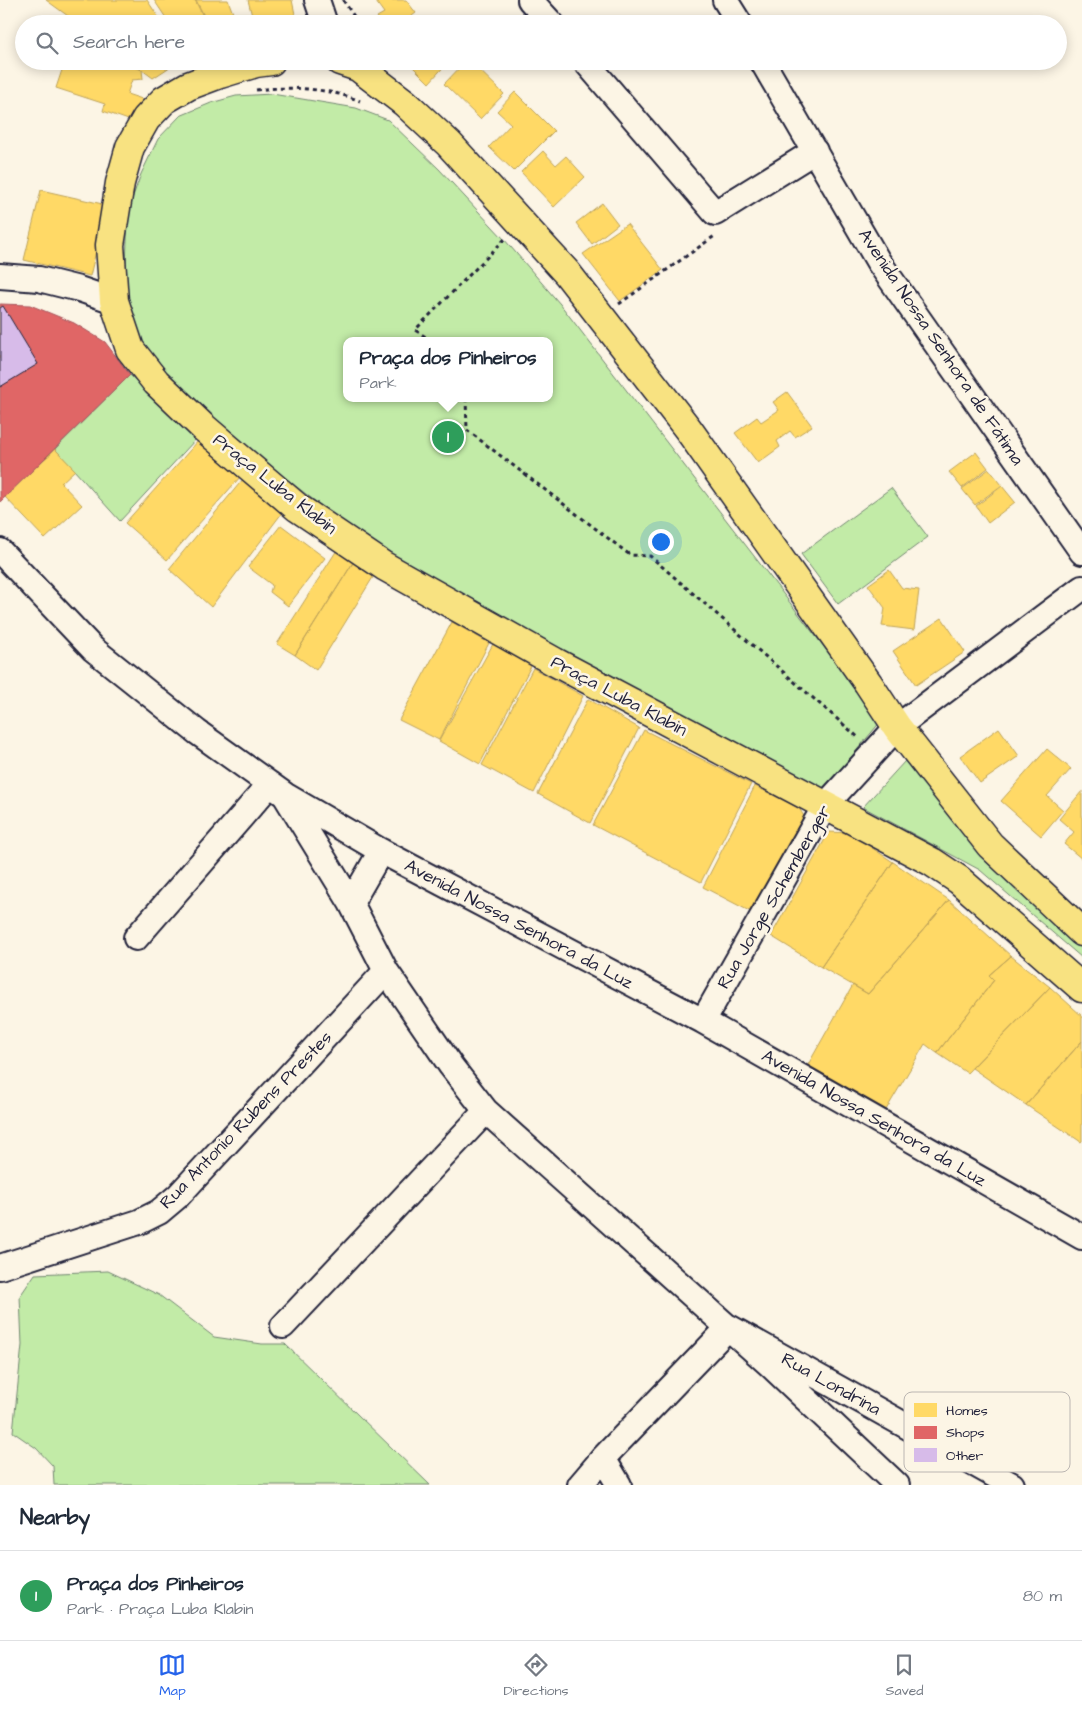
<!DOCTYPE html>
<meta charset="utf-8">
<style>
:root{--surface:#fff;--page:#f2f2f3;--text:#1f2937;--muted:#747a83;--line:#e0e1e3;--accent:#2563eb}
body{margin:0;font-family:"Architects Daughter",sans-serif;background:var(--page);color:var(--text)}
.you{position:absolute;left:660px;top:541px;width:18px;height:18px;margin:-12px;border:4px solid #fff;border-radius:50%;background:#1a73e8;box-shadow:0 0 0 8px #1a73e833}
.badge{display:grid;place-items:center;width:32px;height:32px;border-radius:50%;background:var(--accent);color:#fff;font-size:16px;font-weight:700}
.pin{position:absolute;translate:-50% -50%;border:2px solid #fff;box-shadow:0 1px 5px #0006}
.popup{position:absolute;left:343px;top:337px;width:210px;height:65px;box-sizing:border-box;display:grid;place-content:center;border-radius:10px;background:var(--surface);filter:drop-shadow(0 1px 4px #0005);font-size:16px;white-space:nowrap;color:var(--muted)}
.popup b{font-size:19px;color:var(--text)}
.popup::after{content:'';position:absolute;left:50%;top:100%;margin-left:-10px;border:10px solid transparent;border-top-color:var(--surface)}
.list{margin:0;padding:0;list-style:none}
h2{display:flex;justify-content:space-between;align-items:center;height:65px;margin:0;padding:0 20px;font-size:21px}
h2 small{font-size:16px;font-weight:400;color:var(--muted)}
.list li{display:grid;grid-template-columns:32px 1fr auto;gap:15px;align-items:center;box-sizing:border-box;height:90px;padding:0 20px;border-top:1px solid var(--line)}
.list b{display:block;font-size:19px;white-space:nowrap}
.list p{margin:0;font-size:16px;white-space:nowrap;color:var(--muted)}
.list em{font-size:16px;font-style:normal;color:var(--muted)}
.icon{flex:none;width:28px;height:28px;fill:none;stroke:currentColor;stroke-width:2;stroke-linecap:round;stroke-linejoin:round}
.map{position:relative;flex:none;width:1082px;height:1485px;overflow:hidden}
.search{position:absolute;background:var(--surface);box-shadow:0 2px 12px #0003;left:15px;right:15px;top:15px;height:55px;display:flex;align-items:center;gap:12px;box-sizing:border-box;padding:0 18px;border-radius:28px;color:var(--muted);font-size:19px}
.sheet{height:155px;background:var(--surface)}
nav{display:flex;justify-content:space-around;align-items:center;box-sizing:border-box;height:70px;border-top:1px solid var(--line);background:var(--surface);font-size:14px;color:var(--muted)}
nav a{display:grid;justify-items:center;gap:2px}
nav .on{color:var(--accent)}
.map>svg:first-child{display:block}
.green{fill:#c2eba7;stroke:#728671;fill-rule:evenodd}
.homes{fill:#ffd966;stroke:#bda259}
.shops{fill:#e06666;stroke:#a75259}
.building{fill:#d7bbe9;stroke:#22223b}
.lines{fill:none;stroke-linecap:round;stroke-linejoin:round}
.minor-casing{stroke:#22223b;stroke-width:28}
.major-casing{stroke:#22223b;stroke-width:31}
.path{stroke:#22223b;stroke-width:3;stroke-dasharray:4 4;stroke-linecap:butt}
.minor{stroke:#fcf5e5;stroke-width:24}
.major{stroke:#f8e281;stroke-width:28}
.labels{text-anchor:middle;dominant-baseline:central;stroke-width:5;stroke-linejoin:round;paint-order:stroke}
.street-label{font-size:18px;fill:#22223b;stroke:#fcf5e5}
.key{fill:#fcf5e5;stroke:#bbb6b2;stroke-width:1}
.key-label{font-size:14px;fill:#22223b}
</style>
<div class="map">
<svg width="1082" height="1485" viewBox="0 0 1082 1485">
<rect width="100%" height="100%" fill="#fcf5e5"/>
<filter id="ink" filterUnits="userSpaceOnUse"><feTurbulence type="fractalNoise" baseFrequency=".02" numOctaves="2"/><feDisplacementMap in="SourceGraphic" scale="10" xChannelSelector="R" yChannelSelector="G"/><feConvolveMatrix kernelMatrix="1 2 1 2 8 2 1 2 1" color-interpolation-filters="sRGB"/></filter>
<g filter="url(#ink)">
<!-- green -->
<path class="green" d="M 272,94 L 356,108 L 388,120 L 439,169 L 504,239 L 560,304 L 881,721 L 823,791 L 543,644 L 388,556 L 311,498 L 219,426 L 134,341 L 125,300 L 128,210 L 141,174 L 158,139 L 180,116 L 211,103 L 236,96 ZM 347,341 L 549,341 L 549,398 L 347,398 Z
M 130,375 L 196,439 L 120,521 L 55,449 Z
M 891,488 L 928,537 L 838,604 L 801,554 Z
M 905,761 L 986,862 L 1082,946 L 1082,958 L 980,870 L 863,807 Z
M 108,1271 L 159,1295 L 214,1337 L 262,1344 L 285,1344 L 430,1485 L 54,1485 L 53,1466 L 36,1448 L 13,1432 L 22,1345 L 20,1296 L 35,1274 Z"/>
<!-- homes -->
<path class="homes" d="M 46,0 L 147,0 L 163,24 L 79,24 Z
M 154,0 L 196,0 L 208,24 L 170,24 Z
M 195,0 L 228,0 L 237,24 L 207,24 Z
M 248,0 L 292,0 L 296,19 L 286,21 L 287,24 L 254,24 Z
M 379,0 L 406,0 L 416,13 L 401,24 L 382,24 L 377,17 L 384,13 L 376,2 Z
M 65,61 L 122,61 L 142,70 L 143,79 L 132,80 L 127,94 L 142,99 L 134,122 L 103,111 L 105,104 L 56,88 Z
M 130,61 L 179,61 L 153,78 Z
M 407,61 L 449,61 L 429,83 Z
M 466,61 L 470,61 L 504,94 L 480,119 L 444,84 Z
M 515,92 L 554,131 L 514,171 L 489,147 L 511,124 L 497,111 Z
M 543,151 L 556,165 L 566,156 L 585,177 L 554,207 L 521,172 Z
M 41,190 L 107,205 L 90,276 L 24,260 Z
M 602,203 L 618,224 L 592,244 L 576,223 Z
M 627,224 L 663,270 L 620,301 L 583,254 Z
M 787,392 L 812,426 L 795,437 L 790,431 L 777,441 L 780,447 L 758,463 L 735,433 L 757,417 L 761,422 L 779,410 L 773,402 Z
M 25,426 L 51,454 L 9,484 L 0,473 L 0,444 Z
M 199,440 L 241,476 L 167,560 L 125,523 Z
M 55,449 L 75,470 L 61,483 L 82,505 L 45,539 L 5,497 Z
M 976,452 L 988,468 L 962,488 L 949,472 Z
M 989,469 L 1002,485 L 975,505 L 962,489 Z
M 244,478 L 282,513 L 211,607 L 169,569 Z
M 1002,486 L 1015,502 L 988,523 L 976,506 Z
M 281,525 L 325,558 L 288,606 L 270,592 L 272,585 L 248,567 Z
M 337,550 L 354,561 L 295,655 L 277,644 Z
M 354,561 L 375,574 L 316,670 L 295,655 Z
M 889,570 L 902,588 L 919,590 L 914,630 L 882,626 L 885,608 L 868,585 Z
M 942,618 L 965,652 L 916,685 L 893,651 Z
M 452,622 L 489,643 L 439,740 L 399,720 Z
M 493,644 L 531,666 L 480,764 L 439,741 Z
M 533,668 L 583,696 L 534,793 L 482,765 Z
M 588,699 L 639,728 L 590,823 L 538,794 Z
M 999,728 L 1019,756 L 980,783 L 960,756 Z
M 644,730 L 751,784 L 701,882 L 593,825 Z
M 1047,749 L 1071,769 L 1047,796 L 1063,810 L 1041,836 L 1001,801 Z
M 755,786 L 799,808 L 808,823 L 757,915 L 703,887 Z
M 1082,791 L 1082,859 L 1064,844 L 1074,832 L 1059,819 Z
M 829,832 L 850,833 L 893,862 L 821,967 L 771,936 Z
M 893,862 L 949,900 L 868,994 L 821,967 Z
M 949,900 L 1011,956 L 989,975 L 994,980 L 937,1053 L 925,1044 L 883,1115 L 805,1070 L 853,985 L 868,994 Z
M 1011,956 L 1050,987 L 967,1073 L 937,1053 L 994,980 L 989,975 Z
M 1050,987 L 1082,1016 L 1082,1041 L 1026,1105 L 972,1068 Z
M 1082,1041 L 1082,1141 L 1081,1142 L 1026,1105 Z"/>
<!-- shops -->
<path class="shops" d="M 0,304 L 30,305 L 74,323 L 105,342 L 130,375 L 0,502 Z"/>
<!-- building -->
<path class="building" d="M 3,306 L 38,364 L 0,387 L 0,308 Z"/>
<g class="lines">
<defs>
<path id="minor" d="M 317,0 L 325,24
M 530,0 L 552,24
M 725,0 L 740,24
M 585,61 L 715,213 L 815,151
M 762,61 L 878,261 L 1082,552
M 0,276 L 39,279 L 79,289 L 114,301
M 0,551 L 93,649 L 197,732 L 285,795 L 381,851 L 703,1021 L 1082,1237
M 286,797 L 351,903 L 386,971 L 451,1066 L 486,1111 L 769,1364 L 897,1485
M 351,903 L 381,851
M 136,938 L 270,784
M 703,1021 L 821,813 L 832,798 L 897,727 L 1082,588
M 0,1267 L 139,1222 L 159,1212 L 178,1196 L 386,971
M 283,1326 L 486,1111
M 603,1458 L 619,1485
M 580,1485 L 603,1458 L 729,1327 L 1012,1485"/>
<path id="major" d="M 271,61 L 256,63 L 220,74 L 188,86 L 164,100 L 146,119 L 130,147 L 120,183 L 110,245 L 114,301 L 130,349 L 156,382 L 203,427 L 298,508 L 384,566 L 555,662 L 932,862 L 959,880 L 1082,988
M 340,61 L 358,67 L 405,103 L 449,144 L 567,273 L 688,429 L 868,683 L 897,727 L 990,845 L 1082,932"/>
</defs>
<!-- minor casing -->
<use href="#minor" class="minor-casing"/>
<!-- major casing -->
<use href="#major" class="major-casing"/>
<!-- path -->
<path class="path" d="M 343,0 L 359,24
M 256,90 C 288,86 330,88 360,101
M 619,304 L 716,235
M 432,341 L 415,330 L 505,239
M 466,398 L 467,430 L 630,555 L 650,556 L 859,738"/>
<!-- minor -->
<use href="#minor" class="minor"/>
<!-- major -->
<use href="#major" class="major"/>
</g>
</g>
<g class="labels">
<!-- street labels -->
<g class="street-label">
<text transform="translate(941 347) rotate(56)">Avenida Nossa Senhora de Fátima</text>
<text transform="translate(275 484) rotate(38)">Praça Luba Klabin</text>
<text transform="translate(619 696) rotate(28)">Praça Luba Klabin</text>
<text transform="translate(774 897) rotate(-60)">Rua Jorge Schemberger</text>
<text transform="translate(519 924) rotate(28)">Avenida Nossa Senhora da Luz</text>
<text transform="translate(874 1118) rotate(30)">Avenida Nossa Senhora da Luz</text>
<text transform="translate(246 1120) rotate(-46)">Rua Antonio Rubens Prestes</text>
<text transform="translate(831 1384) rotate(29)">Rua Londrina</text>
</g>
</g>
<!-- legend -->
<rect x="904" y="1392" width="166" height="80" rx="8" class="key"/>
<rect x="914" y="1403" width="23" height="14" fill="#ffd966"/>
<rect x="914" y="1426" width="23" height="13" fill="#e06666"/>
<rect x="914" y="1448" width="23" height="14" fill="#d7bbe9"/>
<g class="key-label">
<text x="946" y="1415">Homes</text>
<text x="946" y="1437">Shops</text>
<text x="946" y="1460">Other</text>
</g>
</svg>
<div class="you"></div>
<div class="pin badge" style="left:448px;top:437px;background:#2e9e5b">1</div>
<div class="popup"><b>Praça dos Pinheiros</b>Park</div>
<div class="search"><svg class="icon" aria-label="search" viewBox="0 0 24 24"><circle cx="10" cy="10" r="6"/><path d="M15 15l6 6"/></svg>Search here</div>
</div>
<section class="sheet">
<h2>Nearby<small></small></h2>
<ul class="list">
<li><span class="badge" style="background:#2e9e5b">1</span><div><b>Praça dos Pinheiros</b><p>Park · Praça Luba Klabin</p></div><em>80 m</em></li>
</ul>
</section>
<nav>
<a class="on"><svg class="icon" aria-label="map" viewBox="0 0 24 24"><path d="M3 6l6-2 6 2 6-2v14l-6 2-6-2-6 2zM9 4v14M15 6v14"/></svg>Map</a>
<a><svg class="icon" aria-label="directions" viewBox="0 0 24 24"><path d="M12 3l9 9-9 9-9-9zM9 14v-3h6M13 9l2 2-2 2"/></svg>Directions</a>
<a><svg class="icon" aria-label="saved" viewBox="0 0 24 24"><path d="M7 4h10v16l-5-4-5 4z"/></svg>Saved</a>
</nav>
